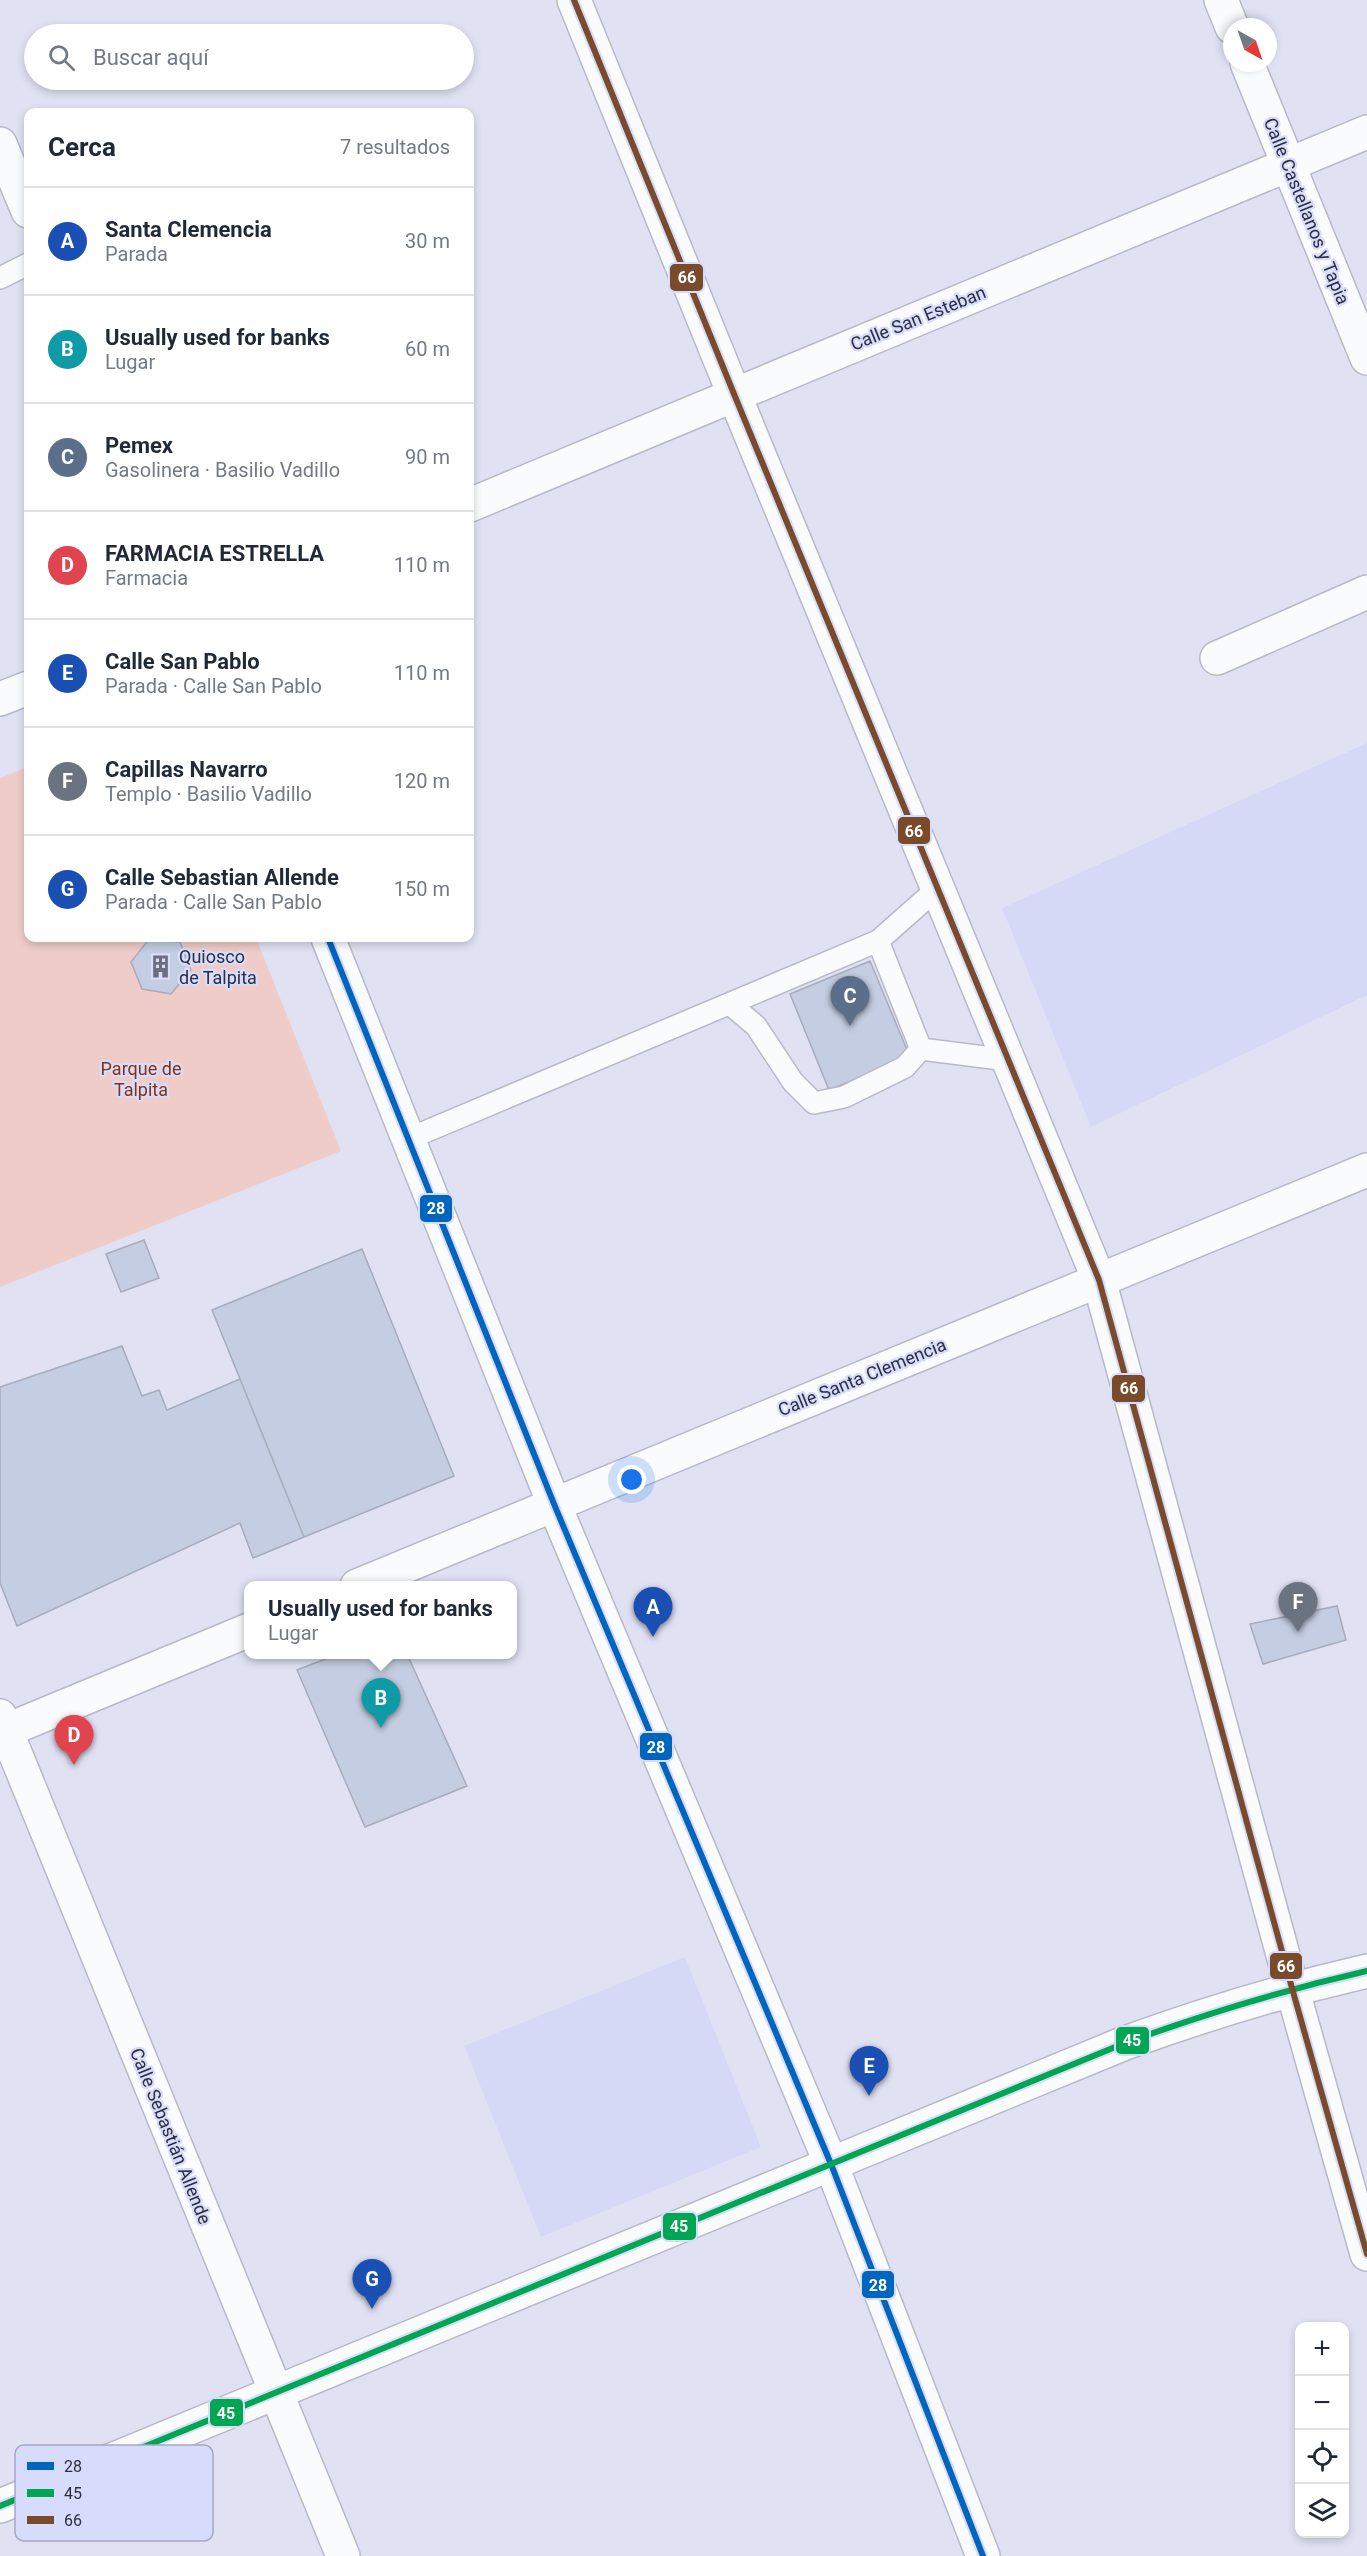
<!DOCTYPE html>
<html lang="es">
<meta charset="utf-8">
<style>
:root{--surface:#fff;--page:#f2f2f3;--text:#1f2937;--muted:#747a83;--line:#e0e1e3;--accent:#6c6e7e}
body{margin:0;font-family:Roboto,sans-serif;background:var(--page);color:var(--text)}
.controls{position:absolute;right:18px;bottom:18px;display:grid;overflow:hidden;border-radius:12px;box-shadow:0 3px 9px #0003}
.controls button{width:54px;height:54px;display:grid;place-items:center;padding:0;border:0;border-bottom:2px solid var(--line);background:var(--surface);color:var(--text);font:30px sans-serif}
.compass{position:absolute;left:1223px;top:18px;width:54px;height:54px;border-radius:50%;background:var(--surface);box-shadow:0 3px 9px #0003;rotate:140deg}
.you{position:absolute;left:632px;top:1480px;width:21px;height:21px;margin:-15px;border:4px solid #fff;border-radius:50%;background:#1a73e8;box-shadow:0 0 0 9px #1a73e833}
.badge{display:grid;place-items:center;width:39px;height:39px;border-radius:50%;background:var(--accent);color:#fff;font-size:20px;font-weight:700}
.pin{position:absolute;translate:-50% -50px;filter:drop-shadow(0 2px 3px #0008)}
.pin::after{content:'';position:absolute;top:32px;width:21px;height:18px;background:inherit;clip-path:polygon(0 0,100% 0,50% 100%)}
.popup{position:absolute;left:244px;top:1581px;width:273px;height:78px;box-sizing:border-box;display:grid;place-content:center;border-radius:12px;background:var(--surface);filter:drop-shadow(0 2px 4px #0005);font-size:20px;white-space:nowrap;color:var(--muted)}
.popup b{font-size:22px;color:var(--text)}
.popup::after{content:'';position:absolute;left:50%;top:100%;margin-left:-12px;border:12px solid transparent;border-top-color:var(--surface)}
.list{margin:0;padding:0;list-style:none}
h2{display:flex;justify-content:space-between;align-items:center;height:78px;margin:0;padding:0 24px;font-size:26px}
h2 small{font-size:20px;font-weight:400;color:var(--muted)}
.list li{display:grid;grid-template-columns:39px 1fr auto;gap:18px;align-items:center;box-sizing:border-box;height:108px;padding:0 24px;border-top:2px solid var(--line)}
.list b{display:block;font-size:22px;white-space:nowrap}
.list p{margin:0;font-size:20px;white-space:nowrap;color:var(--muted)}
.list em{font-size:20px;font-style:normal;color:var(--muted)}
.icon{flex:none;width:33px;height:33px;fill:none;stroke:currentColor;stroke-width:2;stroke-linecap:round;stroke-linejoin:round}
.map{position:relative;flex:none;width:1367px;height:2556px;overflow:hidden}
.search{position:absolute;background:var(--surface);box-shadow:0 3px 9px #0003;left:24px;top:24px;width:450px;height:66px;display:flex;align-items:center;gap:15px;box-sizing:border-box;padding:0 21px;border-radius:33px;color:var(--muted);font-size:22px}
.panel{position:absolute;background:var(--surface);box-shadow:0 3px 9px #0003;left:24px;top:108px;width:450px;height:834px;border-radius:12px}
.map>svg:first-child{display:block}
.built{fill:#d6d9f6}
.green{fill:#efccc8}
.building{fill:#c4cde1;stroke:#a7acba;stroke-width:1.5}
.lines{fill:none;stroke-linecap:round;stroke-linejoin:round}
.service-casing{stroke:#b7b9c8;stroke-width:24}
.minor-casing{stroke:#b7b9c8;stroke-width:36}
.tertiary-casing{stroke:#b7b9c8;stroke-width:36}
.service{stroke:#fafbfd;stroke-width:21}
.minor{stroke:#fafbfd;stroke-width:33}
.tertiary{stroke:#fafbfd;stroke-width:33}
.bus-1-casing{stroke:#d8dcfc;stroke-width:10}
.bus-2-casing{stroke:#d8dcfc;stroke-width:10}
.bus-3-casing{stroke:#d8dcfc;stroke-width:10}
.bus-1{stroke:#0065bd;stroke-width:6}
.bus-2{stroke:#00a651;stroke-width:6}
.bus-3{stroke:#7a4b2a;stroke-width:6}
.labels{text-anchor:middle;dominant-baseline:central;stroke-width:4.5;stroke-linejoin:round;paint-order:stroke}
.street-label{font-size:18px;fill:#2d2f3e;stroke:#d8dcfc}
.poi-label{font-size:18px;fill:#2d2f3e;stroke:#d8dcfc;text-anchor:start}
.park-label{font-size:18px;fill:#863210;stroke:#d8dcfc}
.key{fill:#d8dcfc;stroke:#a5a8c3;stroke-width:1.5}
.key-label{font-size:16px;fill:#2d2f3e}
.line-badge{stroke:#d8dcfc;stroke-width:2}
.badge-label{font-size:16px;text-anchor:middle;font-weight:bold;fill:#fff}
</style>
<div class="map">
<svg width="1367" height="2556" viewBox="0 0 1367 2556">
<rect width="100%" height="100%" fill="#e0e2f4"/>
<!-- built -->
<path class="built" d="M 1367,743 L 1367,995 L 1091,1127 L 1002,908 Z
M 685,1957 L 761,2147 L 541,2237 L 464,2046 Z"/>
<!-- green -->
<path class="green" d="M 28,767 L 28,938 L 256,938 L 341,1151 L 0,1287 L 0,778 Z"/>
<!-- building -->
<path class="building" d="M 150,938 L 180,942 L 191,970 L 171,994 L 142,989 L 131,962 Z
M 870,961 L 910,1057 L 829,1090 L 790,994 Z
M 144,1240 L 159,1278 L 121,1292 L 106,1254 Z
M 362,1249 L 454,1476 L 304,1537 L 212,1310 Z
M 122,1346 L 142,1396 L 159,1390 L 167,1410 L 240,1379 L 304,1537 L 253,1558 L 240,1523 L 17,1626 L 0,1583 L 0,1387 Z
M 1337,1606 L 1346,1640 L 1263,1664 L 1250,1624 Z
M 338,1654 L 407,1654 L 467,1786 L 365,1827 L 297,1670 Z"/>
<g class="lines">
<defs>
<path id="service" d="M 0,278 L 28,264
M 878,941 L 921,1049
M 730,1004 L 756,1026 L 793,1082 L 814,1103 L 844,1097 L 905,1067 L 921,1049
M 921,1049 L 1008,1060
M 408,1139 L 878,941 L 938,888"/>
<path id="minor" d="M 1221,0 L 1232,27
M 1247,63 L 1367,358
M 470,505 L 1367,132
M 1217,658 L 1367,592
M 0,699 L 28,688
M 357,1586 L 1367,1170
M 0,1716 L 343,2556
M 0,1733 L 249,1630
M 0,2506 L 1125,2043 C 1205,2014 1284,1990 1367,1971"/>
<path id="tertiary" d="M 574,0 L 734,394 L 1099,1280 L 1292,1988 L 1367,2254
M 0,144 L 28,211
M 328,938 L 554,1504 L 831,2164 L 983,2556"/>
</defs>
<!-- service casing -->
<use href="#service" class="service-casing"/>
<!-- minor casing -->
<use href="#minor" class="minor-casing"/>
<!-- tertiary casing -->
<use href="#tertiary" class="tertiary-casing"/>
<!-- service -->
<use href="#service" class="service"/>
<!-- minor -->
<use href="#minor" class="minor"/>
<!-- tertiary -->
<use href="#tertiary" class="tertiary"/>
<defs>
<path id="bus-1" d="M 328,938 L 554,1504 L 831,2164 L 983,2556"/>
<path id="bus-2" d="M 0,2506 L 1125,2043 C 1205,2014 1284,1990 1367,1971"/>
<path id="bus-3" d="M 574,0 L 734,394 L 1099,1280 L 1292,1988 L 1367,2254"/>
</defs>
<!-- bus-1 casing -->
<use href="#bus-1" class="bus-1-casing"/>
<!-- bus-2 casing -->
<use href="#bus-2" class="bus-2-casing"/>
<!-- bus-3 casing -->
<use href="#bus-3" class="bus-3-casing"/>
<!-- bus-1 -->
<use href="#bus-1" class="bus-1"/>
<!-- bus-2 -->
<use href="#bus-2" class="bus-2"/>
<!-- bus-3 -->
<use href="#bus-3" class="bus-3"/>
</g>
<!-- icons -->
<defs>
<symbol id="building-bare" viewBox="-9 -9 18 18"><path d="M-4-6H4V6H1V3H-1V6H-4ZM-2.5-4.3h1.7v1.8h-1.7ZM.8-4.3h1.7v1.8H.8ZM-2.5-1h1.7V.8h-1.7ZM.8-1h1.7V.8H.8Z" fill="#6c6e7e" stroke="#d8dcfc" stroke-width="2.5" paint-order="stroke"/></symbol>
</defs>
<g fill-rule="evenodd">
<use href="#building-bare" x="144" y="950" width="33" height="33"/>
</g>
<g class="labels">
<!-- street labels -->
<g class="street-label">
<text transform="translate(1307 211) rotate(68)">Calle Castellanos y Tapia</text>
<text transform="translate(918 318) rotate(-22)">Calle San Esteban</text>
<text transform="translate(862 1377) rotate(-22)">Calle Santa Clemencia</text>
<text transform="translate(171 2136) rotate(68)">Calle Sebastián Allende</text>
</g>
<!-- poi labels -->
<g class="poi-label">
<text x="179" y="956">Quiosco<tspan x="179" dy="21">de Talpita</tspan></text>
</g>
<!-- park labels -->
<g class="park-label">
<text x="141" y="1068">Parque de<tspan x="141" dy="21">Talpita</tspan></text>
</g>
</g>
<!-- legend -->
<rect x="15" y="2445" width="198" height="96" rx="9" class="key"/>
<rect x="27" y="2462" width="27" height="8" fill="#0065bd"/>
<rect x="27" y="2489" width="27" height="8" fill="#00a651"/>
<rect x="27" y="2516" width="27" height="8" fill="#7a4b2a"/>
<g class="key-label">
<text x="64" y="2472">28</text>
<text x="64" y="2499">45</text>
<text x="64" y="2526">66</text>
</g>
<g class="line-badge">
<rect x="669" y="263" width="35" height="29" rx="6" fill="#7a4b2a"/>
<rect x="897" y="816" width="34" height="29" rx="6" fill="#7a4b2a"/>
<rect x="419" y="1194" width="34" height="29" rx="6" fill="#0065bd"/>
<rect x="1111" y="1374" width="35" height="29" rx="6" fill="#7a4b2a"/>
<rect x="639" y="1732" width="34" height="29" rx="6" fill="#0065bd"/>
<rect x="1269" y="1952" width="34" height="28" rx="6" fill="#7a4b2a"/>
<rect x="1115" y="2026" width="35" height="29" rx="6" fill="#00a651"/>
<rect x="662" y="2212" width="35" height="29" rx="6" fill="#00a651"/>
<rect x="861" y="2270" width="34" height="29" rx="6" fill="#0065bd"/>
<rect x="209" y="2398" width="35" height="29" rx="6" fill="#00a651"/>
</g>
<g class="badge-label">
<text x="687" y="283">66</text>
<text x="914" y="837">66</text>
<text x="436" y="1214">28</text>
<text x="1129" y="1394">66</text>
<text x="656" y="1753">28</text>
<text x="1286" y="1972">66</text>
<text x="1132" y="2046">45</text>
<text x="679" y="2232">45</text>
<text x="878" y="2291">28</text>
<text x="226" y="2419">45</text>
</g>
</svg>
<div class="controls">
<button>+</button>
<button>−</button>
<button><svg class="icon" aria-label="locate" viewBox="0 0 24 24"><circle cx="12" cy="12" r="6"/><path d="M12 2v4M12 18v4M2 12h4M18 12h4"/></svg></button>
<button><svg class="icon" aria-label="layers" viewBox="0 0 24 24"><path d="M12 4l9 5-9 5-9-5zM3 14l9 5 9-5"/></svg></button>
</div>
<svg class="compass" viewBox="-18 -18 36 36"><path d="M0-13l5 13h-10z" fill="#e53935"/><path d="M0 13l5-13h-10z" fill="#747a83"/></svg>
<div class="you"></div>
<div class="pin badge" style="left:653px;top:1637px;background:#1a4fb4">A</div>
<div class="pin badge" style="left:381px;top:1728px;background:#0f9aa8">B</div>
<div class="popup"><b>Usually used for banks</b>Lugar</div>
<div class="pin badge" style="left:850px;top:1026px;background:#5c6f8a">C</div>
<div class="pin badge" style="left:74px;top:1765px;background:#e0444e">D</div>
<div class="pin badge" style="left:869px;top:2096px;background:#1a4fb4">E</div>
<div class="pin badge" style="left:1298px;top:1632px;background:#6b7280">F</div>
<div class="pin badge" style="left:372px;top:2309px;background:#1a4fb4">G</div>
<div class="search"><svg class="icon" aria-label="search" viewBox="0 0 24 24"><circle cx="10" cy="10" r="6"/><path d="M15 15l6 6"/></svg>Buscar aquí</div>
<section class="panel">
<h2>Cerca<small>7 resultados</small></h2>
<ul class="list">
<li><span class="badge" style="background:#1a4fb4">A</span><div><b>Santa Clemencia</b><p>Parada</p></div><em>30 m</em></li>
<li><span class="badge" style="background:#0f9aa8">B</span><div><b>Usually used for banks</b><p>Lugar</p></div><em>60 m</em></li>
<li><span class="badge" style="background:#5c6f8a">C</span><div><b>Pemex</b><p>Gasolinera · Basilio Vadillo</p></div><em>90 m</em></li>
<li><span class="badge" style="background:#e0444e">D</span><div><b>FARMACIA ESTRELLA</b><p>Farmacia</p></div><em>110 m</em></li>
<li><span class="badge" style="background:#1a4fb4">E</span><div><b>Calle San Pablo</b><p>Parada · Calle San Pablo</p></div><em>110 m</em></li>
<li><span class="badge" style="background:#6b7280">F</span><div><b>Capillas Navarro</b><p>Templo · Basilio Vadillo</p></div><em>120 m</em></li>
<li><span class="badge" style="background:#1a4fb4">G</span><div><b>Calle Sebastian Allende</b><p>Parada · Calle San Pablo</p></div><em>150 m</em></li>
</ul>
</section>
</div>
